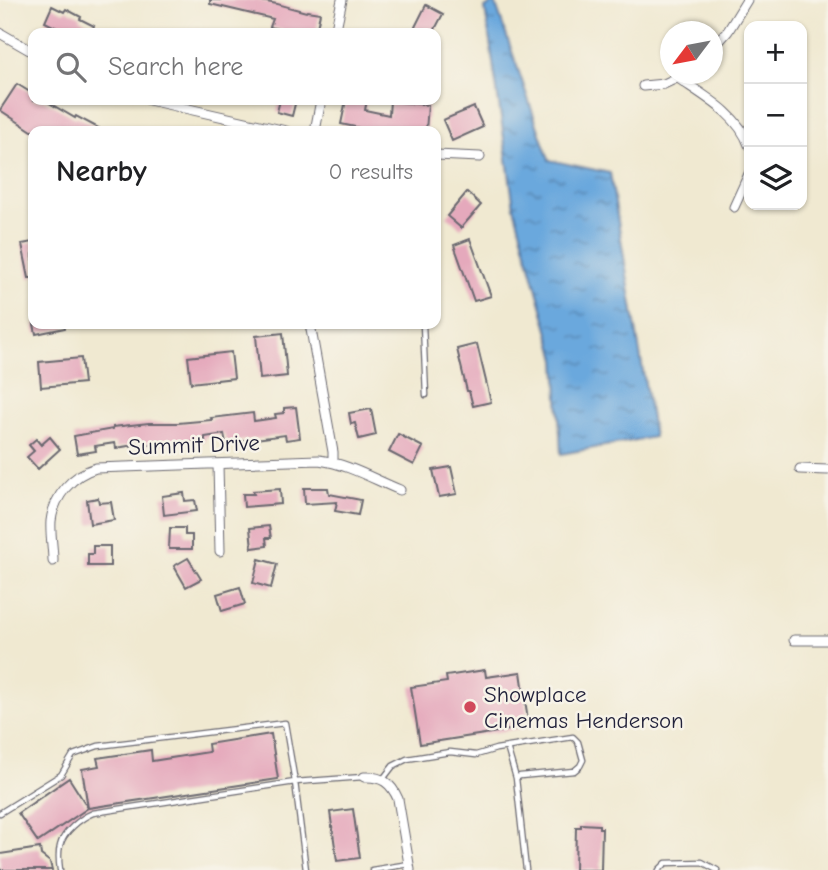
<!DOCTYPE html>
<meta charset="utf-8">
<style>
:root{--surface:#fff;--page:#f6f6f6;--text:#202124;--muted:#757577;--line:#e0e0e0}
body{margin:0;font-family:"Comic Neue",sans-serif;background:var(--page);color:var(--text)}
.controls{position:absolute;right:21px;top:21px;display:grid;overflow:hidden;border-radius:14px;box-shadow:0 2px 5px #0004}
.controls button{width:63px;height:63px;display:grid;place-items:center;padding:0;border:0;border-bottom:2px solid var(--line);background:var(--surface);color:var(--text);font:35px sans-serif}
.compass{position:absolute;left:660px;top:21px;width:63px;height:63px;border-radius:50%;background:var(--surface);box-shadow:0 2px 5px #0004;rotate:238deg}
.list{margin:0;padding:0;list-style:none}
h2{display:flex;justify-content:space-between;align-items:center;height:91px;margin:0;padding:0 28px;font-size:30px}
h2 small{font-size:23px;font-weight:400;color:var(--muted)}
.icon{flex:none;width:38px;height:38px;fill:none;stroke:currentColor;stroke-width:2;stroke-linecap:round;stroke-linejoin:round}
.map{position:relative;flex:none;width:828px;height:870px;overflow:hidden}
.search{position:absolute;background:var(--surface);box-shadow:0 2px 5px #0004;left:28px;top:28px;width:413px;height:77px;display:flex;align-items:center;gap:18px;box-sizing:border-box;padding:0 24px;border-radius:14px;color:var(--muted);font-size:26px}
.panel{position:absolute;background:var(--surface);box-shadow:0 2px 5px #0004;left:28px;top:126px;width:413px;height:203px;border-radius:14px}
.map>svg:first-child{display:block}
.water{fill:url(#water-ripples);stroke:#46658c;stroke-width:2}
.building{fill:#e5a9bc}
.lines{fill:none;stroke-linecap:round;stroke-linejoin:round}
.lane-casing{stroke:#6a6870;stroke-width:7}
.street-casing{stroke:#6a6870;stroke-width:11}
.lane{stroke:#fff;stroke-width:4.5}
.street{stroke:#fff;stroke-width:9}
.poi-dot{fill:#d1495b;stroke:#f7f3e8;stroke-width:2.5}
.labels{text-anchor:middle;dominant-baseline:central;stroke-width:5;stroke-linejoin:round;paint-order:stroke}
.street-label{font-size:23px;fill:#22223b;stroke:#f7f3e8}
.poi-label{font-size:23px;fill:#22223b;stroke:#f7f3e8;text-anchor:start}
</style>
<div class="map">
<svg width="828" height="870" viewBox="0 0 828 870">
<defs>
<pattern id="water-ripples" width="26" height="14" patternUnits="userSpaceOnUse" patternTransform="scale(1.75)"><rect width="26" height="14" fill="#6ba8dd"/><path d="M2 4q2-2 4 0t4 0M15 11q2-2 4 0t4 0" fill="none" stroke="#5888b4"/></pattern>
</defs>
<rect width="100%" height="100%" fill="#f7f3e8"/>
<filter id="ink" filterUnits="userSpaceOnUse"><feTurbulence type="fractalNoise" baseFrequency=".0143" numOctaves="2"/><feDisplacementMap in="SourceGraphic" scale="14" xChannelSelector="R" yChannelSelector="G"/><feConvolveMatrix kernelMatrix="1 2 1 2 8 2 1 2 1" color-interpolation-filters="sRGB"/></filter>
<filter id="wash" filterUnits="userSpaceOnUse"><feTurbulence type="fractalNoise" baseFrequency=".00686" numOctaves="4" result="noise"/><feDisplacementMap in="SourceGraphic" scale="28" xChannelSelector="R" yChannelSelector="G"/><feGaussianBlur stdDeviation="1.57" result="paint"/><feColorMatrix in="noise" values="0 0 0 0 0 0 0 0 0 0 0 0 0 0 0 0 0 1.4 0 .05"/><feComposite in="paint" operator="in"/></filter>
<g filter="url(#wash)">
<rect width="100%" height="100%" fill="#f0e9d1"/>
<!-- water -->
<path class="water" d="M 495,2 L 549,160 L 610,173 L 654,437 L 561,454 L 556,359 L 514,207 L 485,8 Z"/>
<g id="blocks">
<!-- building -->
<path class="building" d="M 210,0 L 256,0 L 277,4 L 306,12 L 307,11 L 320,13 L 316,33 L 294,33 L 270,27 L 273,19 L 210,4 Z
M 426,5 L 443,14 L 433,33 L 412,33 Z
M 52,6 L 64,12 L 66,9 L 81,17 L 80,19 L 94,26 L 90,33 L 67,33 L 45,22 Z
M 17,84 L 33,94 L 33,100 L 44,100 L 75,118 L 76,116 L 104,131 L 32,131 L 0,110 Z
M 280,100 L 296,100 L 292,116 L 277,112 Z
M 346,100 L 367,100 L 365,110 L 389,115 L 390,101 L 428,105 L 426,131 L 374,129 L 374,131 L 341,124 Z
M 474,107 L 483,127 L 452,141 L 443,120 Z
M 467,192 L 481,205 L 461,228 L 447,216 Z
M 470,239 L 491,296 L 474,301 L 454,245 Z
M 33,242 L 33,278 L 29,278 L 22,244 Z
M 34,324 L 65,324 L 65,328 L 36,334 Z
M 283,333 L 287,376 L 260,379 L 256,336 Z
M 477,344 L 491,402 L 473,406 L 469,391 L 467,391 L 457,349 Z
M 231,352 L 234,378 L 191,383 L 188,357 Z
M 81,358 L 84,383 L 41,387 L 39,362 Z
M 296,407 L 300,438 L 286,440 L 285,435 L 226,443 L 224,434 L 205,437 L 205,441 L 166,445 L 140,444 L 116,448 L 115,443 L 95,446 L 96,451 L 77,454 L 74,436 L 113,429 L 113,427 L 149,423 L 178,423 L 212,420 L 211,418 L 253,413 L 254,421 L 276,418 L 275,414 L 284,413 L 284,408 Z
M 371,409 L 376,435 L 359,439 L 355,423 L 351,424 L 349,413 Z
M 398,434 L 423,447 L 414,465 L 389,452 Z
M 50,437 L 60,449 L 38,469 L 27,457 L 34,451 L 29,445 L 36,439 L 41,445 Z
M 451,467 L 457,494 L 439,497 L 433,470 Z
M 304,488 L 328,488 L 329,494 L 361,500 L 358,515 L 335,511 L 337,502 L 305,504 Z
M 280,489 L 281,504 L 244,507 L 243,494 L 254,494 L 253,491 Z
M 184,493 L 185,501 L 195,500 L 197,511 L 164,515 L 162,496 Z
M 98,498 L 99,503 L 111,502 L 114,520 L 90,524 L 87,500 Z
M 269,526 L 271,538 L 266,538 L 267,546 L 252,548 L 250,528 Z
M 170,528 L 185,528 L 185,535 L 192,535 L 192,549 L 169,549 Z
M 93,546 L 110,546 L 110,566 L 88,566 L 88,554 L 93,554 Z
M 188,558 L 201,579 L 186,587 L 174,566 Z
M 259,559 L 277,564 L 271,588 L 253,583 Z
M 240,587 L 245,604 L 222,611 L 217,594 Z
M 485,670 L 486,677 L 521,672 L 529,727 L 420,744 L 411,687 L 447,682 L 446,676 Z
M 271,734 L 278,779 L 88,808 L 82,769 L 99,766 L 97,758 L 151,750 L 152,761 L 209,752 L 208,744 Z
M 69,778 L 88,808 L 38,842 L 18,813 Z
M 353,809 L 360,858 L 337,861 L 330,812 Z
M 581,824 L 599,825 L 599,828 L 602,828 L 601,870 L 575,870 L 576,827 L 581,827 Z
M 40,848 L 41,855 L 50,862 L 52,870 L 0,870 L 0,854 Z"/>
</g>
</g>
<g filter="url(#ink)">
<use href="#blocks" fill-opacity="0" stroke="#6a6870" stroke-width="2"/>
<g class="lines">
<defs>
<path id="lane" d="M 423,324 L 426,395
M 507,747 L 516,778
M 383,779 L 393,766 L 407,759 L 450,752 L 476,755 L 496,749 L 573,737 L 578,742 L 583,760 L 580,766 L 574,771 L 520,776 L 516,778 L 526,870
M 0,813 L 61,775 L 73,755 L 98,746 L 285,723 L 295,782 L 306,870
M 60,870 C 59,863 58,853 60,846 C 63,832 81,818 93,813 L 295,782 L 363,777
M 372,870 L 409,864
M 659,870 L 666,863 L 702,862 L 717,870"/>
<path id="street" d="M 0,33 L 33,52
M 335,33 L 342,0
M 712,49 L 728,31 L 747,0
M 678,78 C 704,96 738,114 749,145
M 643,86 L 664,84 L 685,74
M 149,100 L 286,131
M 315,131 L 321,100
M 436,155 L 480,157
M 734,207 L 749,174
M 310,324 L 333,452 L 333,462
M 218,464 L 220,551
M 800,469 L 828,470
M 53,561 C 53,548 50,534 51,521 C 54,496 72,475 96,468 L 319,460 C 348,464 373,479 400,490
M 794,640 L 828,640
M 364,777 C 382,776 391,783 398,799 L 410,870"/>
</defs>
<!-- lane casing -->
<use href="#lane" class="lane-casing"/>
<!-- street casing -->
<use href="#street" class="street-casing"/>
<!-- lane -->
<use href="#lane" class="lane"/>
<!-- street -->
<use href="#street" class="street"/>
</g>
</g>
<!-- markers -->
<circle class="poi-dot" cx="470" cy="707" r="7"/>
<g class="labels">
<!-- street labels -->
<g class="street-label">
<text transform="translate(194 445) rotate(-2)">Summit Drive</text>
</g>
<!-- poi labels -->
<g class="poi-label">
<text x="484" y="694">Showplace<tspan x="484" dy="26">Cinemas Henderson</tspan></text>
</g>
</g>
</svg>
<div class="controls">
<button>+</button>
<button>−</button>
<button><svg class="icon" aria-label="layers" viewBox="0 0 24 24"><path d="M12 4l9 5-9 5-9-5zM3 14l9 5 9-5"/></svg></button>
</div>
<svg class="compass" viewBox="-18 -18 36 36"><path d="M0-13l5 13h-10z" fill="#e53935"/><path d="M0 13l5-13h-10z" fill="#757577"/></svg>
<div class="search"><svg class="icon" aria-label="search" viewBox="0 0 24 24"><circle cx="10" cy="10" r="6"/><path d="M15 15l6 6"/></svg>Search here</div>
<section class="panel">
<h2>Nearby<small>0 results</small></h2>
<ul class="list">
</ul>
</section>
</div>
